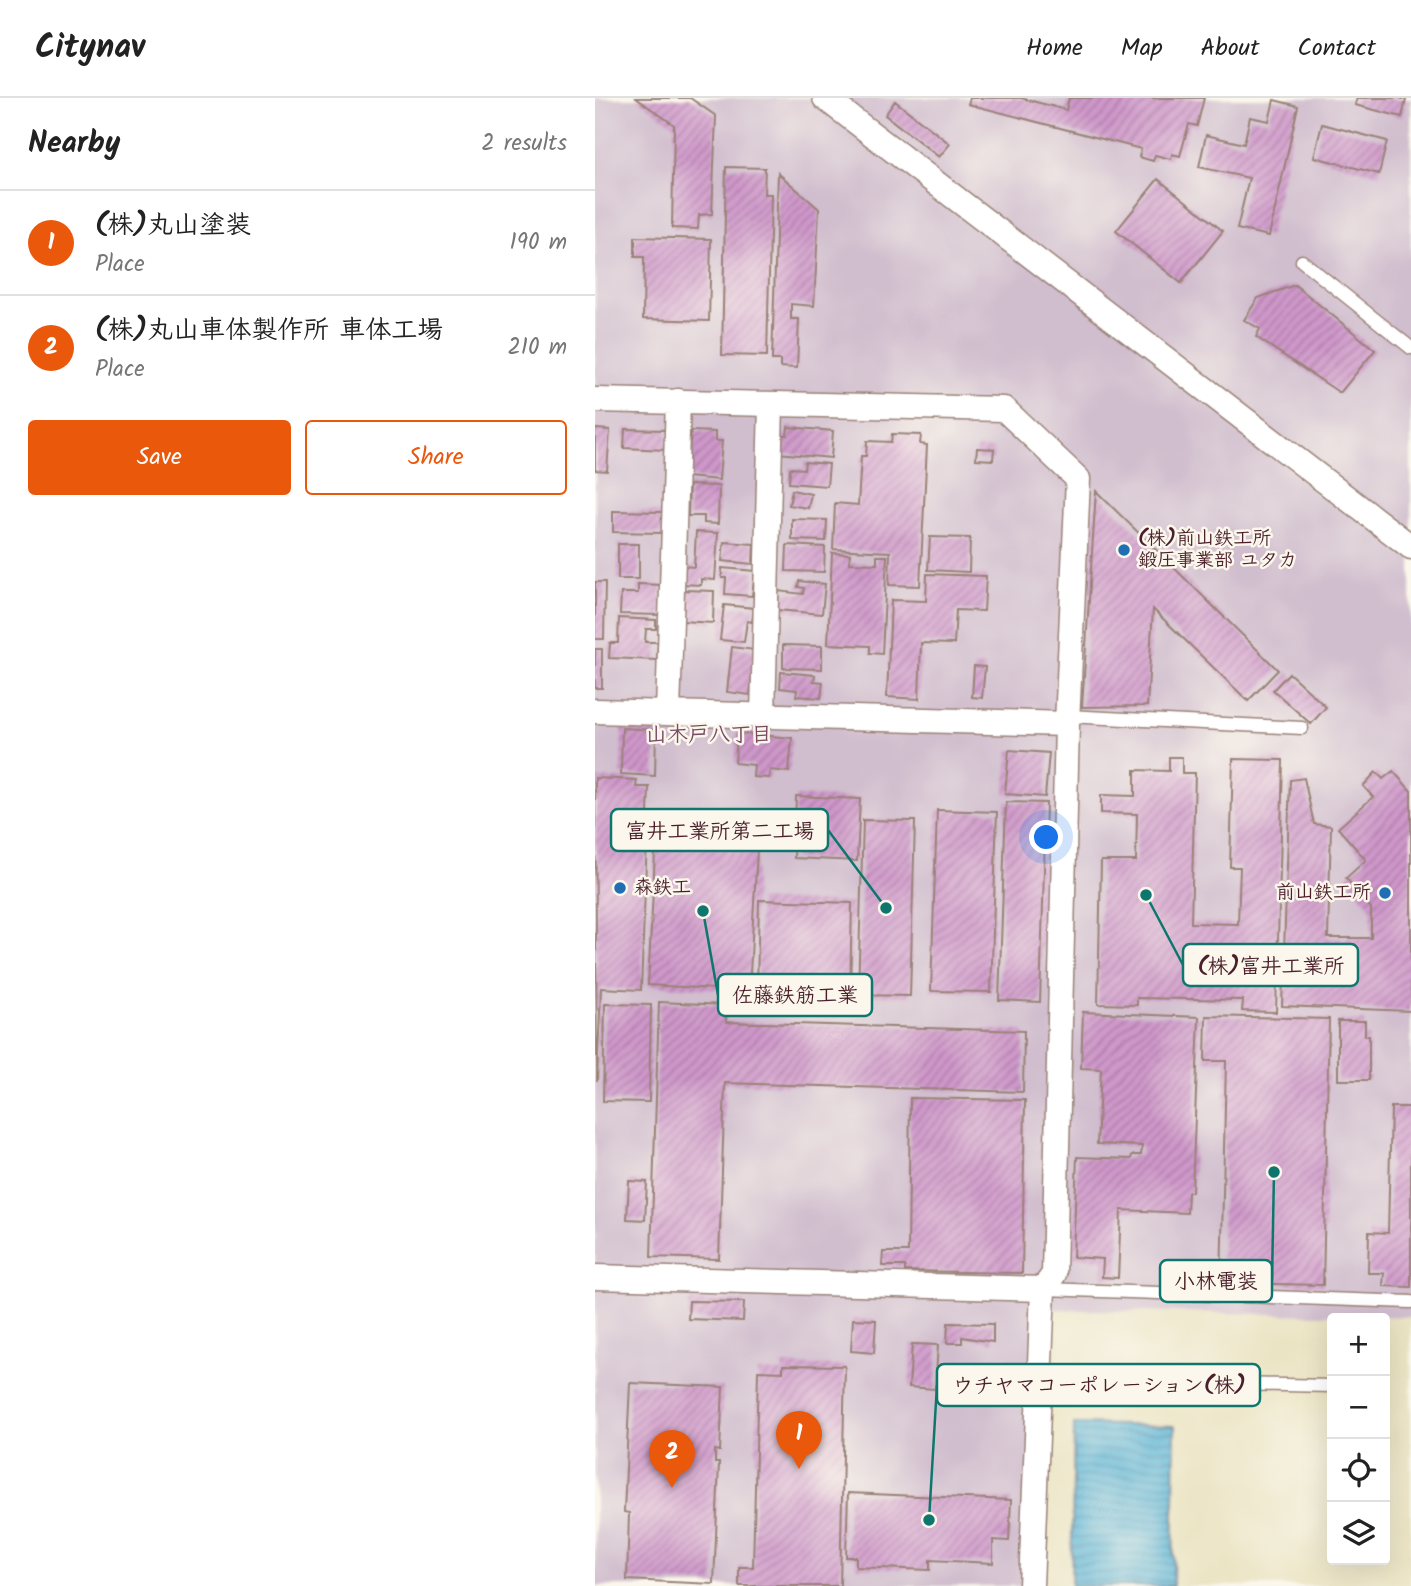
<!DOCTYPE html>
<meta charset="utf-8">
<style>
:root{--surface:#fff;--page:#f2f2f2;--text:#222;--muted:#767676;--line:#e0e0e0;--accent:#ea580c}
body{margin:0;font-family:Kalam,"Klee One",sans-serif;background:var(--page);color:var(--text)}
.controls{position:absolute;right:21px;bottom:21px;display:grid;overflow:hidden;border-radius:7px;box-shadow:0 7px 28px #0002}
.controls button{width:63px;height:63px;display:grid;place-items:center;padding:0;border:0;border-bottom:2px solid var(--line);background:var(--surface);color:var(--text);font:35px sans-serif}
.you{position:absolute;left:452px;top:740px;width:24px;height:24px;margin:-18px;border:5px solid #fff;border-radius:50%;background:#1a73e8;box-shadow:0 0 0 10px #1a73e833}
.badge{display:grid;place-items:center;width:46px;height:46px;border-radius:50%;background:var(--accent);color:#fff;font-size:23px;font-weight:700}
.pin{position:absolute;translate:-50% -58px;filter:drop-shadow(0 2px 4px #0008)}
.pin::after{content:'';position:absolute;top:37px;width:24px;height:21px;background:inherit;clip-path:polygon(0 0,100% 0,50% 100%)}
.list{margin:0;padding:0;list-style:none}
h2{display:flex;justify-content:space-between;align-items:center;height:91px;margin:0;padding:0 28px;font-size:30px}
h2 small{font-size:23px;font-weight:400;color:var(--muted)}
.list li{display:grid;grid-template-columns:46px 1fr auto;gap:21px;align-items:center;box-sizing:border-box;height:105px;padding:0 28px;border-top:2px solid var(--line)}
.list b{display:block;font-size:26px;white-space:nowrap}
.list p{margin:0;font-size:23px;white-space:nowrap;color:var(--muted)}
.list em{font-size:23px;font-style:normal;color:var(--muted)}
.actions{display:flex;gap:14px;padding:21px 28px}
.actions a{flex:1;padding:16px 0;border:2px solid var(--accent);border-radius:7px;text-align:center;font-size:24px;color:var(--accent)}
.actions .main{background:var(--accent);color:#fff}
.icon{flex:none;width:38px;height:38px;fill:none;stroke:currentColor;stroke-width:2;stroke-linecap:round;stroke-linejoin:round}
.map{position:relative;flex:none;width:816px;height:1488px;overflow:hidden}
header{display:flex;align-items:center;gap:42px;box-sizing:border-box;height:98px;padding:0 35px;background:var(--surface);border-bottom:2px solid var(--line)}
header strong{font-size:33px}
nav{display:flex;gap:38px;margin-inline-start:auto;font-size:24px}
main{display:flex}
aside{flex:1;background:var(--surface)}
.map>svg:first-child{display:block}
.industrial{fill:#d0bdce}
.water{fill:url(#water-rules);stroke:#526a80;stroke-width:2}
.building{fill:url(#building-hatch)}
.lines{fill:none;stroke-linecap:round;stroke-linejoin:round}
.service-casing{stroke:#9a8278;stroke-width:15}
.minor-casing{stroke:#9a8278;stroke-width:27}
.service{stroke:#fff;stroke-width:12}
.minor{stroke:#fff;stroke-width:24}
.poi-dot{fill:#1f6fb2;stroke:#fbf7ec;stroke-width:2.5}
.labels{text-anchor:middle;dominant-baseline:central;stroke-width:5;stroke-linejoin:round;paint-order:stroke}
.poi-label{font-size:19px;font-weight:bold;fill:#4a1f2b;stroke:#fbf7ec;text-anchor:start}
.neighbourhood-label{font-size:21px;font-weight:bold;fill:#794963;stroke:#fbf7ec}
.leader{fill:none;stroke:#0f766e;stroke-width:2.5}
.callout-dot{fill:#0f766e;stroke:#fbf7ec;stroke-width:2.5}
.callout{fill:#fbf7ec;stroke:#0f766e;stroke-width:2.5}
.callout-label{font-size:21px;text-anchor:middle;font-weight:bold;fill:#4a1f2b}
</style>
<header>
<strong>Citynav</strong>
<nav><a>Home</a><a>Map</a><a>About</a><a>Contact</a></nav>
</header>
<main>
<aside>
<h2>Nearby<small>2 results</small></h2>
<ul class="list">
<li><span class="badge">1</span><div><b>(株)丸山塗装</b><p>Place</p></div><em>190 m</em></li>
<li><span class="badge">2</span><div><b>(株)丸山車体製作所 車体工場</b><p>Place</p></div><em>210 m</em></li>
</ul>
<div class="actions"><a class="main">Save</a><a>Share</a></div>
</aside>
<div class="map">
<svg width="816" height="1488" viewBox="0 0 816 1488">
<defs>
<pattern id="water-rules" width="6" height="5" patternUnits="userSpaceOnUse" patternTransform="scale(1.75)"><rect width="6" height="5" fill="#59b4d6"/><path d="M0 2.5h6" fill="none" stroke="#4c92ae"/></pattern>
<pattern id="building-hatch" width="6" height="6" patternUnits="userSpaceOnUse" patternTransform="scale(1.75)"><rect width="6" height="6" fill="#cf98ca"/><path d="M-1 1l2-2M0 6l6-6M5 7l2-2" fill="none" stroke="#aa7ba4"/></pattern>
</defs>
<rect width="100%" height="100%" fill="#fbf7ec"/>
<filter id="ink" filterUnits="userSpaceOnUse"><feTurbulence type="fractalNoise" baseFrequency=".0143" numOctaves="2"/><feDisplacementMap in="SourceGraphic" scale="14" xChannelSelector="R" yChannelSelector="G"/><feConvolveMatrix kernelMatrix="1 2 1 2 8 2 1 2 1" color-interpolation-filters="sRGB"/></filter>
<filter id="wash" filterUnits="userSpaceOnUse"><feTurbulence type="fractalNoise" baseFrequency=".00686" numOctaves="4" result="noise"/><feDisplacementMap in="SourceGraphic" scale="28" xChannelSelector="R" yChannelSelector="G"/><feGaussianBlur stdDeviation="1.57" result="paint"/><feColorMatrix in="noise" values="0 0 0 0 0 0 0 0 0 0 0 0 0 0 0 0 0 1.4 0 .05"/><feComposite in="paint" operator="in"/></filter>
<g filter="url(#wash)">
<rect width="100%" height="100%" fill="#ebe4c4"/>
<!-- industrial -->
<path class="industrial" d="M 0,0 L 816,0 L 816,1219 L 439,1211 L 430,1488 L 0,1488 Z"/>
<!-- water -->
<path class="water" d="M 479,1326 L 580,1328 L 578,1488 L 476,1488 Z"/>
<g id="blocks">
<!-- building -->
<path class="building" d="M 41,0 L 95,0 L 121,18 L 117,116 L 104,117 L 103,131 L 77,130 L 79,27 Z
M 375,0 L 426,0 L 471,12 L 474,0 L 609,0 L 602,28 L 594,26 L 585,58 L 577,56 L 576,61 L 560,57 L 558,63 L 544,59 L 546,51 L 373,6 Z
M 762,0 L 804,0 L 811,2 L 807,19 L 760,7 Z
M 679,2 L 703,8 L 674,138 L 642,131 L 654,80 L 604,69 L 611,37 L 649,46 L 655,19 L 674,23 Z
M 300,3 L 355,46 L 344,59 L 290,17 Z
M 727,26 L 792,43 L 784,76 L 719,59 Z
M 131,69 L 170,70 L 169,96 L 176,96 L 172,258 L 127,257 Z
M 183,75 L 224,111 L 219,208 L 196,206 L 196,221 L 204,221 L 202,270 L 185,269 L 185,262 L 177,262 Z
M 563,81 L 628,133 L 586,185 L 521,133 Z
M 40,139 L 116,141 L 114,223 L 48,221 L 49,159 L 40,159 Z
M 700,187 L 780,252 L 745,295 L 661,239 L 665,231 L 649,222 L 663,200 Z
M 193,329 L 238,333 L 236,360 L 183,355 L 184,337 L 192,337 Z
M 0,331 L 15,332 L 12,373 L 0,372 Z
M 30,331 L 71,332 L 71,352 L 29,350 Z
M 96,333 L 120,334 L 120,343 L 127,343 L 124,382 L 92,379 Z
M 297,336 L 326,337 L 325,346 L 332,347 L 325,488 L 294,487 L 295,454 L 238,451 L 240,405 L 263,407 L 266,358 L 271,358 L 272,343 L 296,344 Z
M 382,350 L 399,351 L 398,362 L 381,361 Z
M 210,364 L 234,366 L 232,388 L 194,385 L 195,370 L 209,371 Z
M 94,387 L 124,388 L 123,426 L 109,425 L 109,418 L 93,418 Z
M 197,392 L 216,396 L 213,410 L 194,407 Z
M 501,393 L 683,572 L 653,603 L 558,511 L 552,608 L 487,609 Z
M 18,413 L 67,414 L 67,435 L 18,434 Z
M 197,421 L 232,422 L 231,443 L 197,442 Z
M 101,434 L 123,435 L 120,482 L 106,481 L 106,487 L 87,486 L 88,468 L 99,469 Z
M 335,439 L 375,440 L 374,474 L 333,472 Z
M 129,444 L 159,446 L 158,466 L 127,463 Z
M 23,446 L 44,446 L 44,481 L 23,481 Z
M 192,447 L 230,449 L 229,474 L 191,473 Z
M 237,455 L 255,456 L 254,465 L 282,466 L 282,458 L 292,458 L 287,556 L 275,555 L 275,548 L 233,546 Z
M 127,470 L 160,473 L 157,498 L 130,496 L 131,480 L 127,480 Z
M 332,476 L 391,478 L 389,513 L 361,512 L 359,546 L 326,545 L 324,601 L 292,599 L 296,502 L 331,503 Z
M 204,483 L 230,486 L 227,516 L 182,512 L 183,493 L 208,496 L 209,490 L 203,489 Z
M 0,484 L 10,484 L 9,541 L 0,541 Z
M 43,486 L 67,487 L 66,517 L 25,516 L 26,495 L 43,495 Z
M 89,492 L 119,493 L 118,525 L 87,523 Z
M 129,507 L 159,510 L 157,524 L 152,523 L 149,544 L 125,542 Z
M 24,520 L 61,522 L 61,531 L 51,531 L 50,544 L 63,544 L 62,562 L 14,560 L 15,545 L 23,545 Z
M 188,547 L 227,548 L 227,571 L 188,570 Z
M 137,549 L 160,552 L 155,597 L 132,594 Z
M 0,551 L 7,551 L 7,590 L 0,590 Z
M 379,568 L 390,569 L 387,600 L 377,599 Z
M 186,574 L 220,577 L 219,583 L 228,584 L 226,600 L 201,598 L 202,592 L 185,590 Z
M 694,575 L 731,609 L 716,626 L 678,592 Z
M 27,630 L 61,632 L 60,678 L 26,676 Z
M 142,635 L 197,640 L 194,674 L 175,672 L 174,680 L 158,679 L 159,667 L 140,665 Z
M 414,652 L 454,655 L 450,699 L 410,696 Z
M 574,659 L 587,659 L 587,675 L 600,675 L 596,825 L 643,826 L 645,769 L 635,769 L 638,661 L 688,662 L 681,914 L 647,913 L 648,902 L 542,900 L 542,907 L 503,906 L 506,763 L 541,763 L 542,716 L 506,715 L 506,697 L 540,698 L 540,672 L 574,673 Z
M 798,673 L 816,693 L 816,913 L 687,908 L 695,682 L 709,680 L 719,726 L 736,728 L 733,840 L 776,840 L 776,810 L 751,780 L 771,762 L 743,730 L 778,699 L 768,688 L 781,674 L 788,681 Z
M 0,680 L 42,682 L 41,689 L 54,689 L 46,892 L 6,890 L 2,983 Z
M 201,698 L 265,701 L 262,763 L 199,760 Z
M 411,704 L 451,705 L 445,904 L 404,902 Z
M 342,712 L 402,714 L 396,894 L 336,893 Z
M 108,714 L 164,717 L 154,893 L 53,887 L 61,736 L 106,739 Z
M 268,722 L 320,723 L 315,898 L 263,897 Z
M 164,802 L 257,805 L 255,893 L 162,891 Z
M 64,904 L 131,907 L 131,924 L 429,933 L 428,994 L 130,985 L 124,1161 L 56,1159 Z
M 10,906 L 56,907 L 54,1004 L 8,1003 Z
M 488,914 L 604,919 L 597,1094 L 593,1094 L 592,1115 L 526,1112 L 523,1180 L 507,1179 L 508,1161 L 478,1159 L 482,1059 L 536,1061 L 537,1057 L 546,1057 L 547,1048 L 502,1046 L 506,971 L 486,970 Z
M 611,918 L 734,921 L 728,1187 L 626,1185 L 631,963 L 610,963 Z
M 743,923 L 770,923 L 770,938 L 774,938 L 774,982 L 743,982 Z
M 315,1000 L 430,1002 L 427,1175 L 310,1173 L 310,1168 L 287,1168 L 288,1154 L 313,1154 Z
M 796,1009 L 816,1009 L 816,1189 L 788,1188 L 789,1175 L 773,1175 L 774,1134 L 793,1135 Z
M 34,1083 L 52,1084 L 50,1122 L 32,1121 Z
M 94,1203 L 149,1204 L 148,1223 L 93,1221 Z
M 258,1221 L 281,1222 L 279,1255 L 256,1253 Z
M 353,1225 L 398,1226 L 398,1244 L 367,1239 L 367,1245 L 352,1245 Z
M 317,1246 L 343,1247 L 340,1291 L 314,1289 Z
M 188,1267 L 250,1268 L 245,1488 L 144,1488 L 144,1469 L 158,1469 L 163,1273 L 188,1274 Z
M 35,1285 L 128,1289 L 125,1353 L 120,1352 L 120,1365 L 124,1365 L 119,1486 L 32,1482 L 34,1415 L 29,1414 Z
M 253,1395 L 416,1402 L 414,1443 L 398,1442 L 398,1465 L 335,1462 L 335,1472 L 261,1469 L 261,1459 L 251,1459 Z"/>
</g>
</g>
<g filter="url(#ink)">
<use href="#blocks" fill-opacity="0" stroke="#9a8278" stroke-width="2"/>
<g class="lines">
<defs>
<path id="service" d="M 707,163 L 816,250
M 472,618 L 707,630
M 449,1191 L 816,1204
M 444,1282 L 737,1288"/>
<path id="minor" d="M 230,0 L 816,449
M 0,302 L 409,311 L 483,381 L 472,626 L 459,1176 L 448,1191 L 436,1488
M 0,613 L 472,626
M 73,615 L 83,303
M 168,617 L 176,306
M 0,1179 L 448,1191"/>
</defs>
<!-- service casing -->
<use href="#service" class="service-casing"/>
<!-- minor casing -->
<use href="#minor" class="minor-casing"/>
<!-- service -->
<use href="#service" class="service"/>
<!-- minor -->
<use href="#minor" class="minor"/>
</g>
</g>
<!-- markers -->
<g class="poi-dot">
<circle cx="529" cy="452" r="7"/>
<circle cx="25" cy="790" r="7"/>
<circle cx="790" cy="795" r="7"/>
</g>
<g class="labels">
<!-- poi labels -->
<g class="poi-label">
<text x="543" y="441">(株)前山鉄工所<tspan x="543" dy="22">鍛圧事業部 ユタカ</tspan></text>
<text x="39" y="790">森鉄工</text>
<text x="776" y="795" text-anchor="end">前山鉄工所</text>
</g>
<!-- neighbourhood labels -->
<g class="neighbourhood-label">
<text x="114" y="637">山木戸八丁目</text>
</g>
</g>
<!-- callouts -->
<path class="leader" d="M291 810L233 732M551 797L588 867M108 813L123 897M679 1074L677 1183M334 1422L342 1287"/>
<g class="callout-dot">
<circle cx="291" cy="810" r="7"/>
<circle cx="551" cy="797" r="7"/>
<circle cx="108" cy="813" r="7"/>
<circle cx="679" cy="1074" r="7"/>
<circle cx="334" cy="1422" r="7"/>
</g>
<g class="callout">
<rect x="16" y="711" width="217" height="42" rx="7"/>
<rect x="588" y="846" width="175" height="42" rx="7"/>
<rect x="123" y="876" width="154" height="42" rx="7"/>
<rect x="565" y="1162" width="112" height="42" rx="7"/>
<rect x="342" y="1266" width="323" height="42" rx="7"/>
</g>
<g class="callout-label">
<text x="125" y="740">富井工業所第二工場</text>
<text x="676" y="875">(株)富井工業所</text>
<text x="200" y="904">佐藤鉄筋工業</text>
<text x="621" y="1190">小林電装</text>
<text x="504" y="1294">ウチヤマコーポレーション(株)</text>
</g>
</svg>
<div class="controls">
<button>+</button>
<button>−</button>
<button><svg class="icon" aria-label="locate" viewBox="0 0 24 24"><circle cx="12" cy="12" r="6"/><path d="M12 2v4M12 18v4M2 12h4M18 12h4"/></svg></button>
<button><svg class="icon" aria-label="layers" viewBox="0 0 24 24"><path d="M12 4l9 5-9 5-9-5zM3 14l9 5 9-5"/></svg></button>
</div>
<div class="you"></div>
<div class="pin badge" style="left:204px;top:1371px">1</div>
<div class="pin badge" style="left:77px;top:1390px">2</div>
</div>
</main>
